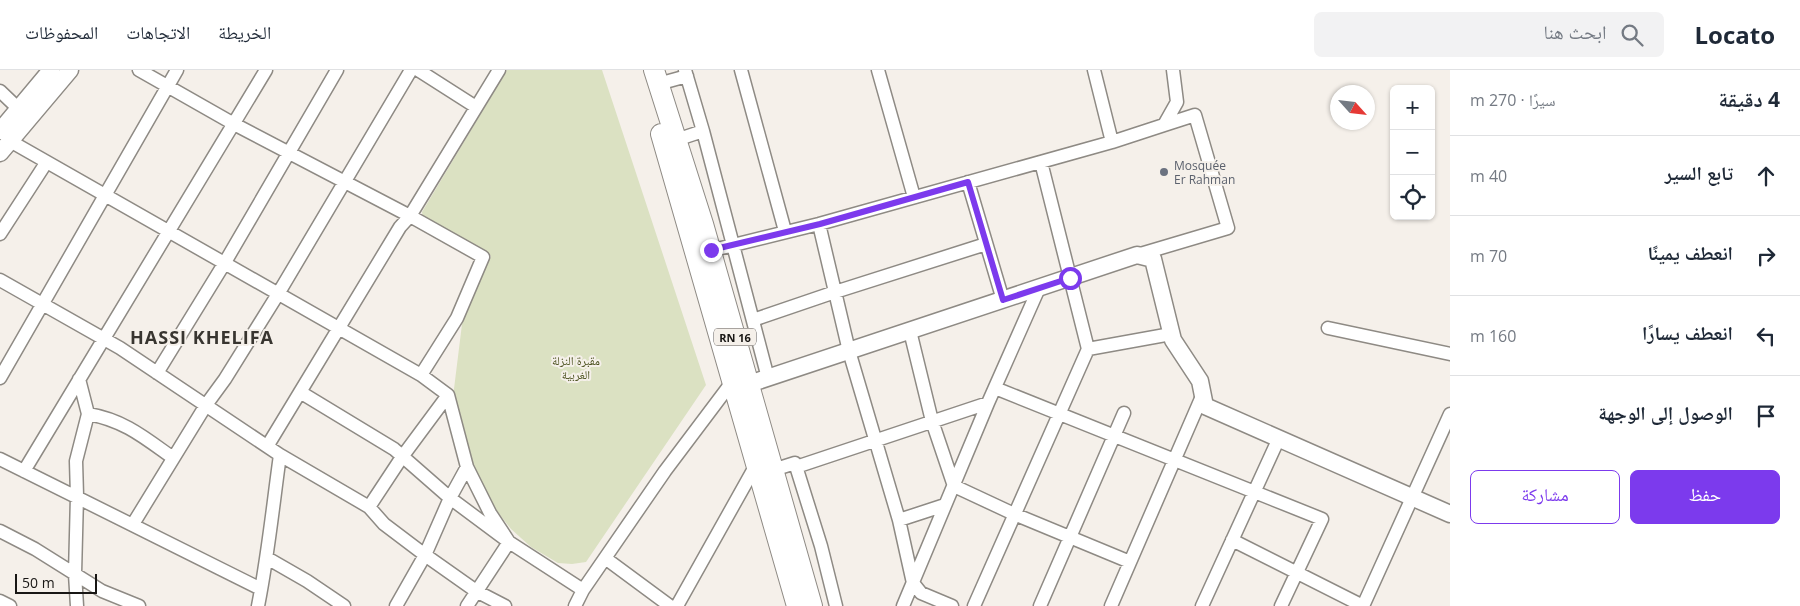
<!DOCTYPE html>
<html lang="ar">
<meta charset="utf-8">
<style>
:root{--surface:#fff;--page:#f2f2f3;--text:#1f2937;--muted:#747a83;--line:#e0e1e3;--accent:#7c3aed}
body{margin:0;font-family:"Open Sans","Noto Naskh Arabic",sans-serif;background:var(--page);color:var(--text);direction:rtl}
.controls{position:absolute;right:15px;top:15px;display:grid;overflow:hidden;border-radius:8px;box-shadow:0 1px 4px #0004}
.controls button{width:45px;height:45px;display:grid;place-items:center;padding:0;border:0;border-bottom:1px solid var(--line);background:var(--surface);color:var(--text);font:25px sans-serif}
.compass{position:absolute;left:1330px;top:15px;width:45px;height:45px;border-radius:50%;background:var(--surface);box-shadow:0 1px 4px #0004;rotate:117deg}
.scale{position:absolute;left:15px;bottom:12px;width:82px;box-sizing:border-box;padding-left:5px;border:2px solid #181614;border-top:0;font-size:14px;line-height:18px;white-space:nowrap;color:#181614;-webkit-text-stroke:4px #f5f0ea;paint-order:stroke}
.stop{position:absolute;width:15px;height:15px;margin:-11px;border:4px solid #7c3aed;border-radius:50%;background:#fff}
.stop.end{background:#7c3aed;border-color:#fff;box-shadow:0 1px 5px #0008}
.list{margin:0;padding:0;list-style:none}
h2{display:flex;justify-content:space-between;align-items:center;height:65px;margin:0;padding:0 20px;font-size:21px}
h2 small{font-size:16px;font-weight:400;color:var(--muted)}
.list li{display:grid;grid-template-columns:32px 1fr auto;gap:15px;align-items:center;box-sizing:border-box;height:80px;padding:0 20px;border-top:1px solid var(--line)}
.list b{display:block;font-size:19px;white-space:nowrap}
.list em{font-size:16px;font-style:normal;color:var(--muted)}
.actions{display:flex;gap:10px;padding:15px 20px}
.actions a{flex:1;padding:11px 0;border:1px solid var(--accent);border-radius:8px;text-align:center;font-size:18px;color:var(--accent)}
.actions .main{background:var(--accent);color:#fff}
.icon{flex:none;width:28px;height:28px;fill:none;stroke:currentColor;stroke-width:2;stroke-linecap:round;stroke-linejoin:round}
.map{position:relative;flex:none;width:1450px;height:536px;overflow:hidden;direction:ltr}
header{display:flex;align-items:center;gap:30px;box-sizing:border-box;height:70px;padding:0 25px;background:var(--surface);border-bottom:1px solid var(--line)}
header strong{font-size:24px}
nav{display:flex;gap:28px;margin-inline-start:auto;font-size:18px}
.search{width:350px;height:45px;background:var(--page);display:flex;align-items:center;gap:12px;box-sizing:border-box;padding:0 18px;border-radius:8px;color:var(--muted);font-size:19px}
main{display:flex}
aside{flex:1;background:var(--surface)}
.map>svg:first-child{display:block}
.green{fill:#dbe1c2}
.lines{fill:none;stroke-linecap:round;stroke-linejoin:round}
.minor-casing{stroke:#8e8a84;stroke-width:15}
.tertiary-casing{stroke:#8e8a84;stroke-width:19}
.primary-casing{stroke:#8e8a84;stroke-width:22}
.minor{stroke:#fff;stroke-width:12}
.tertiary{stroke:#fff;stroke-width:16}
.primary{stroke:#fff;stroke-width:20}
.route{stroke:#7c3aed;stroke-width:6}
.worship-dot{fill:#6b7280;stroke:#f5f0ea;stroke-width:2}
.labels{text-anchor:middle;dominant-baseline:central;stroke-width:4;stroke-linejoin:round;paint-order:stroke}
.shield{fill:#f5f0ea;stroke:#5a5754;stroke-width:1}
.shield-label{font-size:11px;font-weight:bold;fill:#181614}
.worship-label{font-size:12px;fill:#5b616d;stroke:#f5f0ea;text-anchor:start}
.park-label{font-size:12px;fill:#4c5220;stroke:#f5f0ea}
.district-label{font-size:18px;font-weight:bold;letter-spacing:1px;fill:#383530;stroke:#f5f0ea}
</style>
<header>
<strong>Locato</strong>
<div class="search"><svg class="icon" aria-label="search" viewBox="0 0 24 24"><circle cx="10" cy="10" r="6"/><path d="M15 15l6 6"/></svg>ابحث هنا</div>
<nav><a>الخريطة</a><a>الاتجاهات</a><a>المحفوظات</a></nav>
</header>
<main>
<aside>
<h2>4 دقيقة<small>سيرًا · 270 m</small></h2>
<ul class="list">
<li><svg class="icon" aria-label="ahead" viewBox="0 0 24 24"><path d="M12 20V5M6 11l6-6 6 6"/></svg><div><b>تابع السير</b></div><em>40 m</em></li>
<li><svg class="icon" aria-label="right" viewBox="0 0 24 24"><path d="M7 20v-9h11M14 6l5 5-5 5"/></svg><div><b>انعطف يمينًا</b></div><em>70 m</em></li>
<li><svg class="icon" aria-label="left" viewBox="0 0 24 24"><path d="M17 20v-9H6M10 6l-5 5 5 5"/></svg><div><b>انعطف يسارًا</b></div><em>160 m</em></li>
<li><svg class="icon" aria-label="arrive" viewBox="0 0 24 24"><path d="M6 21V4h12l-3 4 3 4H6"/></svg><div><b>الوصول إلى الوجهة</b></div></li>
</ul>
<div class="actions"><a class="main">حفظ</a><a>مشاركة</a></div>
</aside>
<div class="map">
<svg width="1450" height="536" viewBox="0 0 1450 536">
<rect width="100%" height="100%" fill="#f5f0ea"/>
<!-- green -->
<path class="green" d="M 507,0 L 602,0 L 706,315 L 586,492 L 572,494 L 558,493 L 531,477 L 511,459 L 492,435 L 473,399 L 452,335 L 463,246 L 491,186 L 423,148 L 422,142 Z"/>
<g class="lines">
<defs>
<path id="minor" d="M 139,0 L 234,54 L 410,146 L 483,187 L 457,248 L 421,305
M 418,0 L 476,37
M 685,0 L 703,61 L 768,308
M 741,0 L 785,161
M 878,0 L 914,127
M 1094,0 L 1112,72
M 658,14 L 687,6
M 0,21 L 24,44
M 676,70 L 703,61
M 10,71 L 421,305 L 448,325 L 467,397 L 490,443 L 509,472 L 467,536
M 968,112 L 1003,230
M 819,154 L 849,281 L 899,450 L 913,513 L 921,523 L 952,536
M 0,164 L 46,93
M 705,182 L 819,154 L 1112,72 L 1164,55 L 1177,32 L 1173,0
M 1137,185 L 1228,158 L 1195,45 L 1164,55
M 0,210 L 120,278 L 280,385 L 369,437 L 384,454 L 425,485 L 476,521 L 505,536
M 753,250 L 835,222 L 986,174
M 1328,258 L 1450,284
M 910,261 L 932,351 L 954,416 L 1014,444 L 1130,492
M 1088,279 L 1171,264
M 157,303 L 224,194 L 337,0
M 0,308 L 177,0
M 995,318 L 1322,449 L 1281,536
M 300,322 L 394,379 L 450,428 L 509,472 L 583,520
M 88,344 C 124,350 145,368 173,388
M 268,375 L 400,157 L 410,146 L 499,0
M 0,389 L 261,519
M 796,397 L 988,333
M 773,400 L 795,393 L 821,476 L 836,536
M 24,401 L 266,0
M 369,437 L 402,387 L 448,325
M 899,450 L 945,435
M 133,454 L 206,335 L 225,309 L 278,224 L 411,0
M 0,461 L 35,479 L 102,521 L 139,536
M 1232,470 L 1363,536
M 267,488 L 307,511 L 344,536
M 605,488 L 670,536
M 0,531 L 10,536
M 77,536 L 75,504 L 77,426 L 76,391 L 88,344 L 79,309
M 258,536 C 268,486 273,435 280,385
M 396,536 L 425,485 L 450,428 L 467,397
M 575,536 L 583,520 L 665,401 L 732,312
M 677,536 L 756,395
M 903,536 L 988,333 L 1039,218
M 974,536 L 1088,279 L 1041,92
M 1040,536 L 1124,343
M 1111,536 L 1203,324
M 1202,536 L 1279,368
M 1363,536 L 1450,344"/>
<path id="tertiary" d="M 0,61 L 51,0
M 0,83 L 70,0
M 749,314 L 1137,185 L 1153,189 L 1173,270 L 1200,311 L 1205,336 L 1450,444"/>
<path id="primary" d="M 654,0 L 703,154 L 812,536
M 661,64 L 797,536"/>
</defs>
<!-- minor casing -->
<use href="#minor" class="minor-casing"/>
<!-- tertiary casing -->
<use href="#tertiary" class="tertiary-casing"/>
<!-- primary casing -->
<use href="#primary" class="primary-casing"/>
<!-- minor -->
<use href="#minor" class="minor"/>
<!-- tertiary -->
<use href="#tertiary" class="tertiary"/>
<!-- primary -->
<use href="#primary" class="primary"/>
</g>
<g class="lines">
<!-- route -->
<path class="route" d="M 711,180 L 820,154 L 968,112 L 1003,230 L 1070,208"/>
</g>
<!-- markers -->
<circle class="worship-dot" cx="1164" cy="102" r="5"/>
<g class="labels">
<!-- shield labels -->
<rect class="shield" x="714" y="258.5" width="42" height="17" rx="4"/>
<g class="shield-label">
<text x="735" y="267">RN 16</text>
</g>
<!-- worship labels -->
<g class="worship-label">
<text x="1174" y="95">Mosquée<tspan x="1174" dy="14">Er Rahman</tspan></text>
</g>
<!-- park labels -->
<g class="park-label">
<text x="576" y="290">مقبرة النزلة<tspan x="576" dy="14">الغربية</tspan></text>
</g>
<!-- district labels -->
<g class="district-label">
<text x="202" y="267">HASSI KHELIFA</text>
</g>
</g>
</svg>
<div class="controls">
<button>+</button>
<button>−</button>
<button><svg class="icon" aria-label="locate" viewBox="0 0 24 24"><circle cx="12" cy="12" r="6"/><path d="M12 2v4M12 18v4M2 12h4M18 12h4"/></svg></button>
</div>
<svg class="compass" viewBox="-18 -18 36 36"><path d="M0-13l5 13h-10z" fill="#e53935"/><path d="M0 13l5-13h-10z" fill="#747a83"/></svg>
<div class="scale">50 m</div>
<div class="stop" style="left:1070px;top:208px"></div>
<div class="stop end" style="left:711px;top:180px"></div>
</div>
</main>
